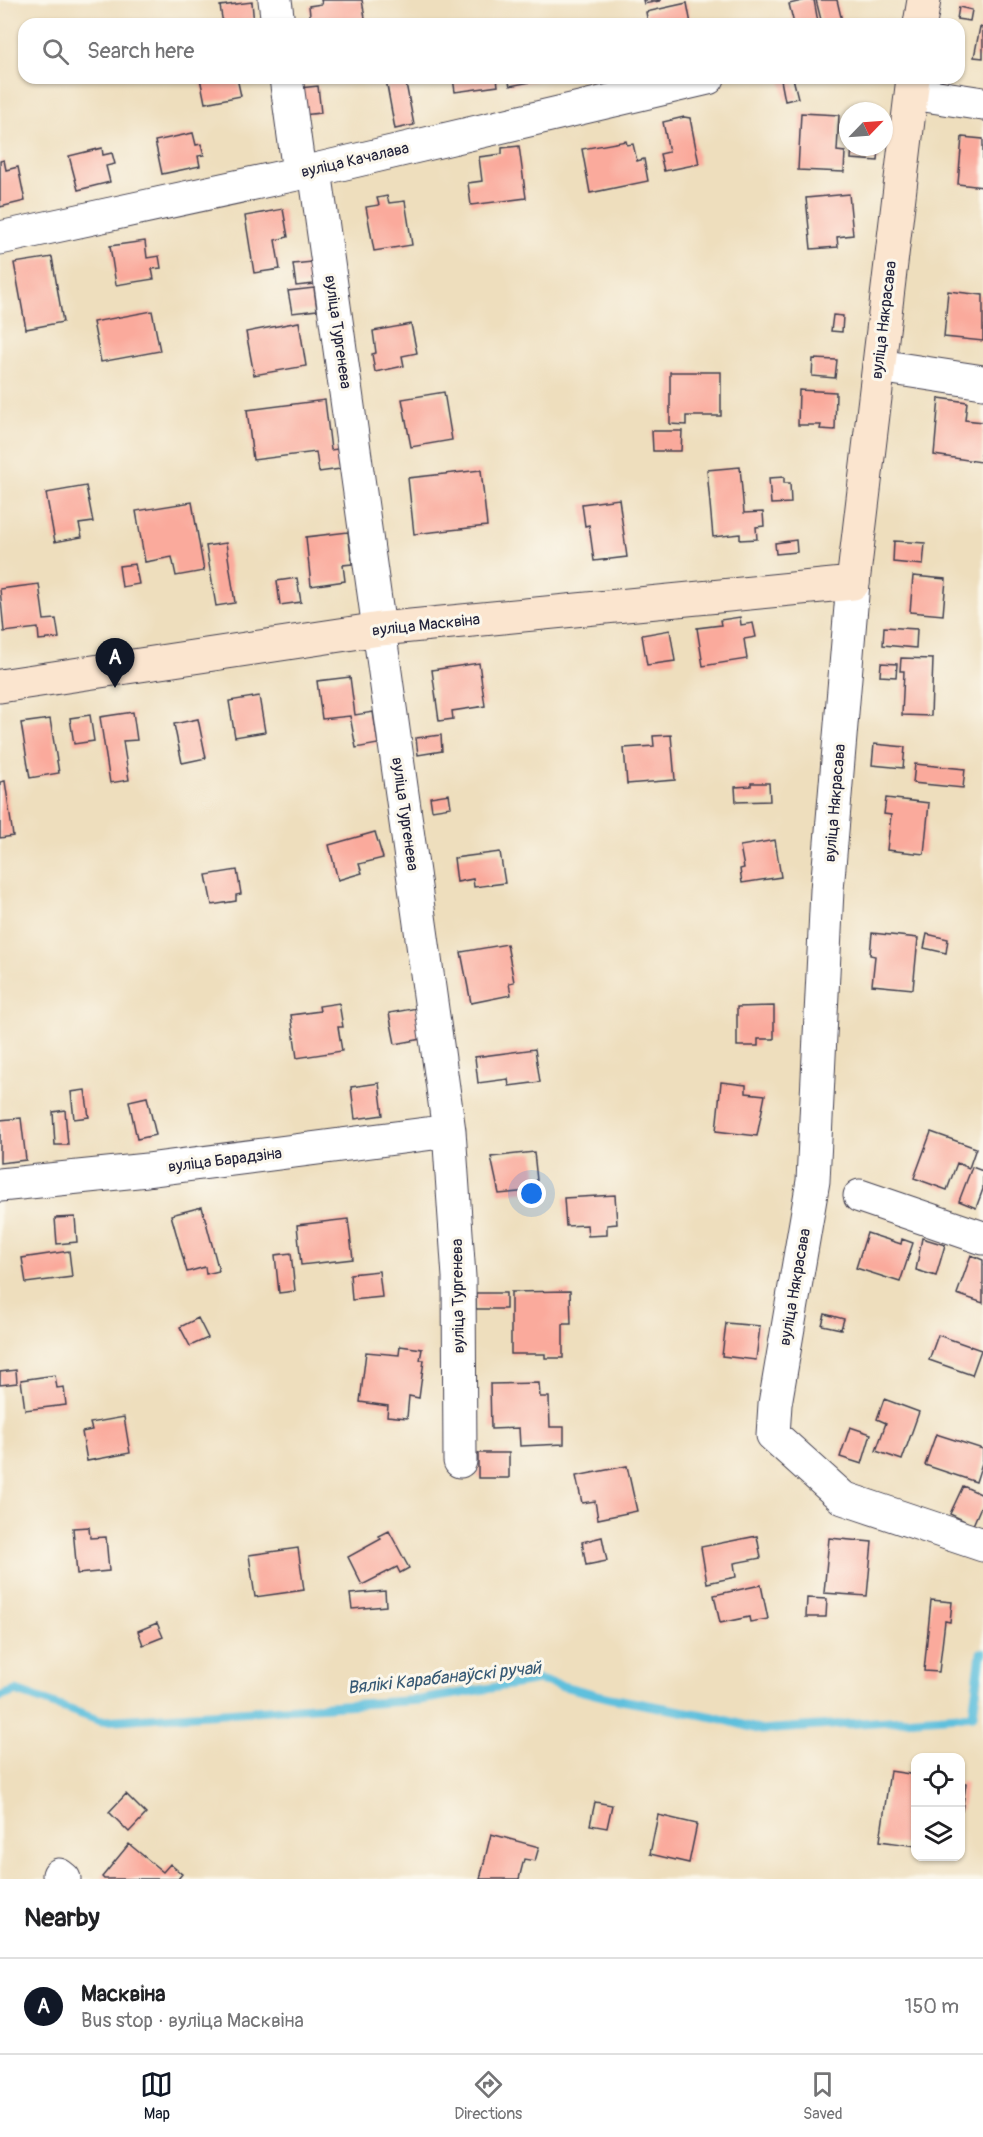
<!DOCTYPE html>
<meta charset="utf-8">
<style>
:root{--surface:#fff;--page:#f2f2f2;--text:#202124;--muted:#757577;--line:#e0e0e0;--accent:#111827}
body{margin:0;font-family:Pangolin,sans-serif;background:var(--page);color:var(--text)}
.controls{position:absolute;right:18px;bottom:18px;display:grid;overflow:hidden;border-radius:12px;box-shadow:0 2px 4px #0004}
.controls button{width:54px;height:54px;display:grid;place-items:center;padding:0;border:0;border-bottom:2px solid var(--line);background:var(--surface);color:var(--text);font:30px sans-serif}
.compass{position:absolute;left:839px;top:102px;width:54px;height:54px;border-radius:50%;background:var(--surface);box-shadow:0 2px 4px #0004;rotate:65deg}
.you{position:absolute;left:532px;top:1194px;width:21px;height:21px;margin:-15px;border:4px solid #fff;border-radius:50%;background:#1a73e8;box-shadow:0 0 0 9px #1a73e833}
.badge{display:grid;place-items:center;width:39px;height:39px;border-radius:50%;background:var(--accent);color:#fff;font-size:20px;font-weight:700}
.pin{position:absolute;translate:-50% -50px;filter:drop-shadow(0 2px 3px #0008)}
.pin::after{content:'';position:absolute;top:32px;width:21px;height:18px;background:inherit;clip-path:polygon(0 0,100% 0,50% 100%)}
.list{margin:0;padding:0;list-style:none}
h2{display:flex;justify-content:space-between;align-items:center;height:78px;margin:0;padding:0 24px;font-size:26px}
h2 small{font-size:20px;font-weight:400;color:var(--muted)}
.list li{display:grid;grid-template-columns:39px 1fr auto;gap:18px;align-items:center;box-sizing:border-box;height:96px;padding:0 24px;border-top:2px solid var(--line)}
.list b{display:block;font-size:22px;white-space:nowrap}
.list p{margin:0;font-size:20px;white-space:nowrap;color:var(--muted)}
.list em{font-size:20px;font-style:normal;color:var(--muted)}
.icon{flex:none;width:33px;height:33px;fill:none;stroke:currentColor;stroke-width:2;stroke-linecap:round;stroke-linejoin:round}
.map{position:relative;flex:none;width:983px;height:1879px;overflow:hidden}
.search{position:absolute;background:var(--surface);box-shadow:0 2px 4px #0004;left:18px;right:18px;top:18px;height:66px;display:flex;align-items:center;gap:15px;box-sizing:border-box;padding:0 21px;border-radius:18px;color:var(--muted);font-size:22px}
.sheet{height:174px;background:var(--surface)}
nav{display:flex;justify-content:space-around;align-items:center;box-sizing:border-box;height:84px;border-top:2px solid var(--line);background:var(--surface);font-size:16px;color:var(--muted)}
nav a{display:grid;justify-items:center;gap:3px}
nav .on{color:var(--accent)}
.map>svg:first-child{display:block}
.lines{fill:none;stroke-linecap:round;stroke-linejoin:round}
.stream{stroke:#5fc0dd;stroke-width:9}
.building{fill:#faaa9c}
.minor-casing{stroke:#413e4e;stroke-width:35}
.secondary-casing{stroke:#413e4e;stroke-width:35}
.minor{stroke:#fff;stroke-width:33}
.secondary{stroke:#fbe5cf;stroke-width:33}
.labels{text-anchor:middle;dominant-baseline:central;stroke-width:6;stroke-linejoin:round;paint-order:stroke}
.street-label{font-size:16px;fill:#22223b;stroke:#fbf7ec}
.water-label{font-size:18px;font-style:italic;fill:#375974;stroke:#fbf7ec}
</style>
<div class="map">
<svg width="983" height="1879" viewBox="0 0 983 1879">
<rect width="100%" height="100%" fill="#fbf7ec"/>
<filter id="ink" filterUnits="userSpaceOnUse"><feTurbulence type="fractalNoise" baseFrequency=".0167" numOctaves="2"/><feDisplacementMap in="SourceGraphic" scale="12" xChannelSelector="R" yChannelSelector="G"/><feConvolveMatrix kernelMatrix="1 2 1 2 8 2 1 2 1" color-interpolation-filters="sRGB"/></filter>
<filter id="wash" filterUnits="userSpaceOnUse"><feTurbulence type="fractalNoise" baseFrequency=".008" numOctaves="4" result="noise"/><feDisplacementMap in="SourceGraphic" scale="24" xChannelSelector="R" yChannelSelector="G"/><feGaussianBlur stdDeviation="1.35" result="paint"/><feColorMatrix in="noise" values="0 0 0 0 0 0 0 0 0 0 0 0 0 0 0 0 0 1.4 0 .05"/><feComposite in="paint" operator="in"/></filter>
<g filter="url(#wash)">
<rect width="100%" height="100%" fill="#eedebd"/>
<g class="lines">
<!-- stream -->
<path class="stream" d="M 0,1697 L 16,1691 L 101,1721 L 420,1700 L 539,1680 L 610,1698 L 714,1717 L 761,1730 L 973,1715 L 981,1653 L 983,1653"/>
</g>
<g id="blocks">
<!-- building -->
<path class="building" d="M 321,0 L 362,0 L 366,24 L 311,24 L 309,6 L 322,4 Z
M 643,0 L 660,0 L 660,1 L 644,4 Z
M 806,0 L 814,0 L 818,22 L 794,24 L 789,4 Z
M 816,0 L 837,0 L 842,21 L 822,24 Z
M 252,2 L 254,24 L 223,24 L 220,6 Z
M 687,3 L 691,24 L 648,24 L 646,12 Z
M 959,7 L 972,10 L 970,21 L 957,19 Z
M 980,27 L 983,28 L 983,58 L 974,57 Z
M 200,78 L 237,78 L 241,96 L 205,103 Z
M 405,78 L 414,125 L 395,129 L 386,80 Z
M 453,78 L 497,78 L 498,86 L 455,92 Z
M 508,78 L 535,78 L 536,81 L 510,86 Z
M 793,78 L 798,98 L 785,101 L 781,80 Z
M 318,86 L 321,113 L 302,115 L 299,88 Z
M 801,113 L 839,115 L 837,151 L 845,152 L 844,172 L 798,170 Z
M 684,117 L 690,118 L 699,164 L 664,171 L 660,154 L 669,152 L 663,122 Z
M 193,133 L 196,145 L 201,144 L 204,155 L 198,156 L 200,166 L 162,174 L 155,141 Z
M 962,137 L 983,139 L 983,187 L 958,184 Z
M 626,141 L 627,145 L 633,144 L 637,161 L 644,159 L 648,181 L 590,193 L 582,149 Z
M 519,146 L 526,198 L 471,205 L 468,183 L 482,181 L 479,157 L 502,154 L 502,148 Z
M 852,147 L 879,147 L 878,161 L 851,159 Z
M 102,148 L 103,155 L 112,153 L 115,164 L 106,166 L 110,182 L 78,190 L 69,156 Z
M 4,160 L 6,170 L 18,167 L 25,201 L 0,207 L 0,161 Z
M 849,194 L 853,235 L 837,237 L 838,247 L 811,249 L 806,198 Z
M 387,196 L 389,203 L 405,201 L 412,245 L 374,251 L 366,207 L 379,205 L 377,198 Z
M 283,209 L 288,237 L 275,240 L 280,269 L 254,273 L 245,216 Z
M 145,241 L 147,258 L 159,256 L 161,268 L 152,269 L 154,279 L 116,285 L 110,246 Z
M 52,257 L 63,322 L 26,329 L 14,263 Z
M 312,262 L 314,284 L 296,286 L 293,264 Z
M 314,288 L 317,310 L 292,313 L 288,291 Z
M 948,291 L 983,295 L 983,341 L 944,337 Z
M 152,311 L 160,351 L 101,362 L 93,322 Z
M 833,315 L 843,316 L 842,332 L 831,331 Z
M 299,322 L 306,366 L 254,375 L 246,332 Z
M 411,324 L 417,353 L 402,356 L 404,366 L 375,372 L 372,354 L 376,353 L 373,331 Z
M 813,359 L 837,360 L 835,378 L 812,376 Z
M 670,372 L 721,372 L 721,416 L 686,416 L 686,425 L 670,424 Z
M 799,390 L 836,392 L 835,430 L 820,429 L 821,425 L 798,425 Z
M 444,392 L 452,440 L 411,447 L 402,399 Z
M 939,398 L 967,402 L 965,420 L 983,422 L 981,462 L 934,455 Z
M 325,400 L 331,450 L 337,449 L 340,469 L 319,472 L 316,452 L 253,460 L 247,410 Z
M 652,431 L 682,431 L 681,451 L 653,451 Z
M 740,467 L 744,513 L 763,512 L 764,526 L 756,527 L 757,539 L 740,540 L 740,534 L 713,537 L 707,470 Z
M 481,470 L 487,526 L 414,534 L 408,478 Z
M 784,477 L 784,483 L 790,483 L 791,503 L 771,504 L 769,478 Z
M 86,486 L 93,522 L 79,524 L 82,537 L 55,542 L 46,493 Z
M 619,499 L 627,557 L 594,561 L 589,525 L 585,526 L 582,504 Z
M 192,502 L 204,571 L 176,576 L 172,557 L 145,562 L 136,511 Z
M 348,532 L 352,564 L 343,565 L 345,581 L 311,586 L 306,537 Z
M 796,540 L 797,552 L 776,554 L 775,543 Z
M 894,541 L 925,543 L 923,565 L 893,562 Z
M 226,543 L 235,603 L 216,606 L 206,546 Z
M 135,564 L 139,584 L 122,587 L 119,566 Z
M 913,576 L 946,579 L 943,615 L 910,612 Z
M 297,578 L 301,602 L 280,605 L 277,581 Z
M 39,584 L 44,620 L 56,619 L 59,638 L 39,640 L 38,628 L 4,632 L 0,589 Z
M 740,617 L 741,625 L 753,623 L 756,637 L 744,639 L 747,659 L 703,666 L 697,628 L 721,625 L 720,620 Z
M 884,627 L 917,629 L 916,648 L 883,645 Z
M 670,630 L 675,661 L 647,665 L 642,635 Z
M 901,658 L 933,659 L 931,716 L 902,715 L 904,671 L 900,671 Z
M 479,663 L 485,706 L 452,711 L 453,719 L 439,721 L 432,670 Z
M 881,663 L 897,664 L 896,677 L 880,676 Z
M 350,677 L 355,715 L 373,712 L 378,744 L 356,748 L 350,716 L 322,719 L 317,681 Z
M 259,696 L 265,732 L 235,737 L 229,701 Z
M 133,712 L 137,740 L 123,741 L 129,780 L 110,783 L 100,717 Z
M 90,715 L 94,741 L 74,744 L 70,718 Z
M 50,719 L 59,773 L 30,778 L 21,723 Z
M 198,719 L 206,758 L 182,763 L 174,724 Z
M 441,735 L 442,751 L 418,755 L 416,738 Z
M 671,735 L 675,780 L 627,784 L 624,748 L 654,746 L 653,736 Z
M 874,744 L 905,747 L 903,768 L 872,765 Z
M 915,764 L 965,769 L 963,788 L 913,783 Z
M 5,781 L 13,836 L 0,838 L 0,782 Z
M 751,783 L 769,783 L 770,801 L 736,802 L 735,787 L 751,786 Z
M 449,794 L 451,807 L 432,810 L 430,797 Z
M 886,798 L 929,803 L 924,854 L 887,850 L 891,815 L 884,814 Z
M 375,832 L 383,858 L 359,864 L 362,873 L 338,880 L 329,845 Z
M 775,840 L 781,877 L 742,883 L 740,869 L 744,868 L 740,846 Z
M 500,852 L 505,883 L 474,887 L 473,879 L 457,882 L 454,858 Z
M 237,870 L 241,894 L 236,895 L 236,901 L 212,905 L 206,875 Z
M 872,933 L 918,938 L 913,989 L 872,985 L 875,956 L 870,955 Z
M 927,934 L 948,939 L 946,953 L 924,948 Z
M 507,944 L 514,982 L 509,983 L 511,995 L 471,1003 L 461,952 Z
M 339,1003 L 343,1027 L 338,1027 L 342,1051 L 297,1058 L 291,1015 L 320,1011 L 319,1006 Z
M 774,1006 L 774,1039 L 758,1039 L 758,1046 L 737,1046 L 737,1007 Z
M 417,1008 L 422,1039 L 395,1044 L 389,1013 Z
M 535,1049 L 540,1082 L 509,1086 L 508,1079 L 478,1083 L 475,1057 Z
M 721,1082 L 746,1085 L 746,1093 L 765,1095 L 757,1136 L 716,1131 Z
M 379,1083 L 383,1115 L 355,1119 L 351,1087 Z
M 85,1090 L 89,1117 L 74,1119 L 71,1092 Z
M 147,1097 L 156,1135 L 137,1139 L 129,1101 Z
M 65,1110 L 68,1145 L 55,1145 L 53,1112 Z
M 21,1118 L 26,1160 L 0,1163 L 0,1120 Z
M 931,1132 L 976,1148 L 969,1168 L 957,1163 L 947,1190 L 914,1178 Z
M 534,1152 L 538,1190 L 499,1194 L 491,1157 Z
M 972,1167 L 983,1171 L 983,1189 L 976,1208 L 959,1201 Z
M 615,1195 L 617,1224 L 607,1225 L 607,1235 L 588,1236 L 587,1225 L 566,1226 L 564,1198 Z
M 202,1207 L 219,1271 L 206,1274 L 205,1267 L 187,1272 L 171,1215 Z
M 75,1217 L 77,1242 L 57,1244 L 55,1218 Z
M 348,1219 L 353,1259 L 301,1265 L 297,1225 Z
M 867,1233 L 901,1244 L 902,1239 L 913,1243 L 900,1282 L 856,1268 Z
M 922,1238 L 945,1245 L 936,1276 L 916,1270 Z
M 69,1251 L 72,1277 L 26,1283 L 22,1258 Z
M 291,1253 L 295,1291 L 279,1293 L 275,1255 Z
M 971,1255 L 983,1260 L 983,1303 L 957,1294 Z
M 379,1271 L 382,1297 L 352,1300 L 350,1274 Z
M 570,1291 L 571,1324 L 563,1324 L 563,1358 L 545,1358 L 545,1354 L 511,1354 L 511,1292 Z
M 476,1293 L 506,1293 L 506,1309 L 476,1309 Z
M 825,1314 L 844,1319 L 841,1329 L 822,1325 Z
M 198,1318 L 208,1338 L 190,1346 L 180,1327 Z
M 726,1323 L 760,1326 L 756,1360 L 722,1356 Z
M 938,1335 L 981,1350 L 972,1375 L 929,1360 Z
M 400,1346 L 422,1349 L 420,1360 L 424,1360 L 419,1398 L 409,1396 L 407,1418 L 387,1416 L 388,1406 L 360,1402 L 366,1352 L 399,1355 Z
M 16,1370 L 17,1383 L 0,1385 L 0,1372 Z
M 55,1375 L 57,1388 L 64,1387 L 66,1405 L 25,1410 L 21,1380 Z
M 539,1383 L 540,1397 L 549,1397 L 550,1427 L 564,1427 L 564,1444 L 520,1446 L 519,1428 L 491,1429 L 490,1384 Z
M 884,1399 L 919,1412 L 902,1460 L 876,1451 L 886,1423 L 877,1419 Z
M 124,1417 L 130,1453 L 87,1461 L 82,1432 L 92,1430 L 90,1423 Z
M 850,1427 L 871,1434 L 862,1464 L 840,1457 Z
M 936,1434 L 983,1449 L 983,1460 L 976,1482 L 925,1465 Z
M 478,1453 L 509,1453 L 509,1478 L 478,1478 Z
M 627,1466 L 637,1511 L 598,1519 L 595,1501 L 582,1503 L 576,1476 Z
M 963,1486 L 983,1495 L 983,1502 L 973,1525 L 950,1514 Z
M 89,1527 L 90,1538 L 106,1537 L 109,1571 L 77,1574 L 73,1528 Z
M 389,1531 L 409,1568 L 400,1573 L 397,1567 L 362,1585 L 348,1557 L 381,1539 L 379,1536 Z
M 757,1536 L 761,1558 L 734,1563 L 736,1577 L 707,1583 L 701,1547 Z
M 602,1537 L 607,1561 L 586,1565 L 582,1542 Z
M 829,1538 L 872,1542 L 867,1596 L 824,1593 Z
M 298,1548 L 304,1590 L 255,1597 L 249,1555 Z
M 761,1585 L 768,1619 L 750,1622 L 749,1617 L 720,1623 L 714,1595 Z
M 385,1591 L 386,1606 L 352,1609 L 350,1594 Z
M 807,1598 L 827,1599 L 826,1617 L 806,1617 Z
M 931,1600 L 952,1602 L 950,1622 L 945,1621 L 939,1672 L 924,1671 Z
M 157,1623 L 163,1637 L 143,1645 L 138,1631 Z
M 890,1771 L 916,1775 L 916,1846 L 880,1841 Z
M 960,1782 L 966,1783 L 962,1811 L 960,1811 Z
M 126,1794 L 146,1814 L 129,1832 L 109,1812 Z
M 595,1802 L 612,1805 L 607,1828 L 590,1825 Z
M 658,1815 L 697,1824 L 689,1863 L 650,1854 Z
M 491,1834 L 539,1847 L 535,1861 L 524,1859 L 519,1879 L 480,1879 Z
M 129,1844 L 163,1872 L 170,1864 L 182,1874 L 178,1879 L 104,1879 L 102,1877 Z"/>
</g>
</g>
<g filter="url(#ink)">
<use href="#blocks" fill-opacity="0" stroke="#413e4e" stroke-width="1.5"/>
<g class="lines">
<defs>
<path id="minor" d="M 275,0 L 278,24
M 286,78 L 299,172
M 912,93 L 983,104
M 315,170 L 449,1131 L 459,1277 L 460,1461
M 0,238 L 315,170 L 708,78
M 879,366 L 983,382
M 853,583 L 827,890 L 813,1181 L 775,1404 L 773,1435 L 843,1498 L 983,1545
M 0,1185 L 147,1170 L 449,1131
M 860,1196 L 983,1238
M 59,1875 L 64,1879"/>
<path id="secondary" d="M 920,24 L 924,0
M 0,686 L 380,629 L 853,583 L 913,78"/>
</defs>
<!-- minor casing -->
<use href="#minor" class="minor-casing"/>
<!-- secondary casing -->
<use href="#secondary" class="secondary-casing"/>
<!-- minor -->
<use href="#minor" class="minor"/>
<!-- secondary -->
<use href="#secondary" class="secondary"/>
</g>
</g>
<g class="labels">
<!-- street labels -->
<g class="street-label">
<text transform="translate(355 160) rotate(-13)">вуліца Качалава</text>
<text transform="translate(884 320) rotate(-83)">вуліца Някрасава</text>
<text transform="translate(338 332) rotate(82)">вуліца Тургенева</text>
<text transform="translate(426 625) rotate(-6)">вуліца Масквіна</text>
<text transform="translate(835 803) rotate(-85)">вуліца Някрасава</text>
<text transform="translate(405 814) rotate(82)">вуліца Тургенева</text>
<text transform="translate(225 1160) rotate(-7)">вуліца Барадзіна</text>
<text transform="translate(795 1287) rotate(-80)">вуліца Някрасава</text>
<text transform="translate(458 1296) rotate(-91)">вуліца Тургенева</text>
</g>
<!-- water labels -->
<g class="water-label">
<text transform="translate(444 1678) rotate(-6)">Вялікі Карабанаўскі ручай</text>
</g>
</g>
</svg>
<div class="controls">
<button><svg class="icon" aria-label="locate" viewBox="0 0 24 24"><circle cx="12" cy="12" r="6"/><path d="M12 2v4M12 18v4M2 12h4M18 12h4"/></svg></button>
<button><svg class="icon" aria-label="layers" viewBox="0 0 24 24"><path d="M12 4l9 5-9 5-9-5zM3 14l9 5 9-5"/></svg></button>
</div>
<svg class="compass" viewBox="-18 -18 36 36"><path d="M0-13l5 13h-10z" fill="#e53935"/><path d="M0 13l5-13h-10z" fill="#757577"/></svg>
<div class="you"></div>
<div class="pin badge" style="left:115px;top:688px">A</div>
<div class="search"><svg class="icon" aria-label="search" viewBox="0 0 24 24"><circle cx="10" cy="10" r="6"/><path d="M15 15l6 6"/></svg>Search here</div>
</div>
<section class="sheet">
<h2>Nearby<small></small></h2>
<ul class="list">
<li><span class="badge">A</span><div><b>Масквіна</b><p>Bus stop · вуліца Масквіна</p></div><em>150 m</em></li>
</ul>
</section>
<nav>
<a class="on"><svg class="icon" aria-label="map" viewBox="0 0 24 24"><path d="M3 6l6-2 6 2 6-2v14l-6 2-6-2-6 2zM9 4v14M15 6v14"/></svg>Map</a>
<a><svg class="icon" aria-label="directions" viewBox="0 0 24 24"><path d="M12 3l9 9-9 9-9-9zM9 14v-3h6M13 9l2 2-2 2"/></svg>Directions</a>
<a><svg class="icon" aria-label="saved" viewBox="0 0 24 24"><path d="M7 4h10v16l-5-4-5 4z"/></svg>Saved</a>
</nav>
